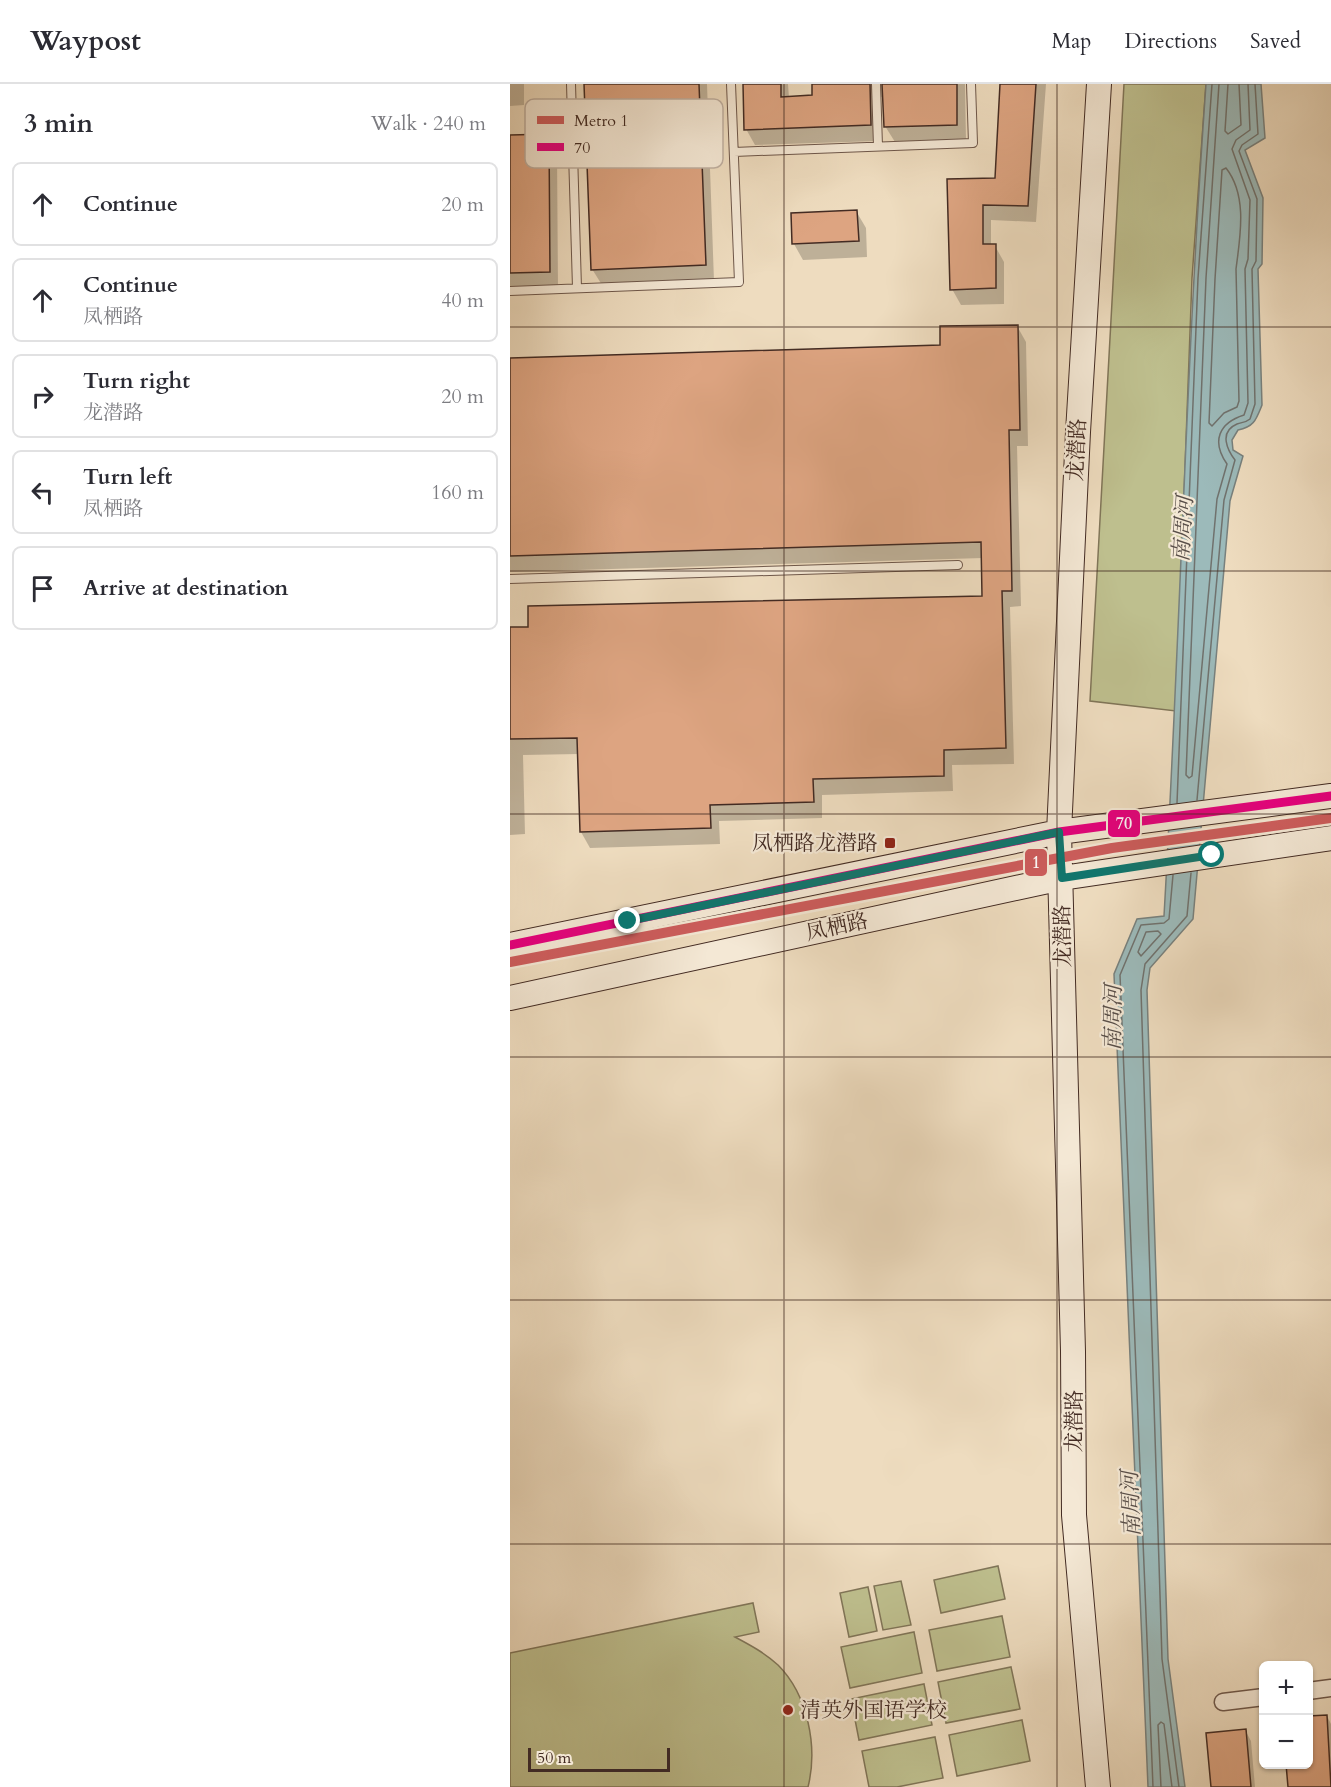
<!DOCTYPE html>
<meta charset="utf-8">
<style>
:root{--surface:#fff;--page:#f2f2f3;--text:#2b2b33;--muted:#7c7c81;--line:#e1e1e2}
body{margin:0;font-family:Cardo,"Noto Serif SC",serif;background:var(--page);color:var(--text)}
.controls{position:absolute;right:18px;bottom:18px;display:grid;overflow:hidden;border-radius:9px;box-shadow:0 2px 4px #0004}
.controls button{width:54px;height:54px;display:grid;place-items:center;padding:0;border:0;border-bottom:2px solid var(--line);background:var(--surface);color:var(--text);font:30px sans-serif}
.scale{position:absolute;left:18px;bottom:15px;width:142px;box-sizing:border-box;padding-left:6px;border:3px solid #432b23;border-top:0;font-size:16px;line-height:21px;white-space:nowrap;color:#432b23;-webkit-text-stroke:4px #f4e8d5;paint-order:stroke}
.stop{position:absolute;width:18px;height:18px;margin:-14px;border:4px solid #0f766e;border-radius:50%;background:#fff}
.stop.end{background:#0f766e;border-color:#fff;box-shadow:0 2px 6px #0008}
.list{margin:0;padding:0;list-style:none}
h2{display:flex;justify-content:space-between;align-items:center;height:78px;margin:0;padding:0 24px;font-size:26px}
h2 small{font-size:20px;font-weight:400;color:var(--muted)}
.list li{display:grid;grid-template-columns:39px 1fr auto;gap:18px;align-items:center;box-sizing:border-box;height:84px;margin:0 12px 12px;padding:0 12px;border:2px solid var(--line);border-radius:9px}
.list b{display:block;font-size:22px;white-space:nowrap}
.list p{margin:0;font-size:20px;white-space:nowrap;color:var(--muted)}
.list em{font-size:20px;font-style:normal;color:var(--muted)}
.icon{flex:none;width:33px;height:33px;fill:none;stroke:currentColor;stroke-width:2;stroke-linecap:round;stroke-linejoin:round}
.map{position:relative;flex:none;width:821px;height:1703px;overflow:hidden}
header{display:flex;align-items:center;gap:36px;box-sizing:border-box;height:84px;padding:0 30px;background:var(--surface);border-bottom:2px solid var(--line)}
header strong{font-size:28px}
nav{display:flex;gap:33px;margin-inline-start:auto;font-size:21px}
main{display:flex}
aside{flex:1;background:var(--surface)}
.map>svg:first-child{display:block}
.green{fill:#bebf8e;stroke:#807558;stroke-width:1.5}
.water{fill:#9cbaba;stroke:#78817e;stroke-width:1.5}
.shadow{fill:#0003}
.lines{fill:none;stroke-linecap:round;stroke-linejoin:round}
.shore{stroke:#70726e;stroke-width:1.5}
.building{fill:#dda481;stroke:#432b23;stroke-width:1.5}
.lane-casing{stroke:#6e574a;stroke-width:10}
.street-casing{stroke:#6e574a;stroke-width:19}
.secondary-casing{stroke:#432b23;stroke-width:26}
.lane{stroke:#f4e8d5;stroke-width:8}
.street{stroke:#f4e8d5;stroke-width:16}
.secondary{stroke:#f4e8d5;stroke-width:24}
.bus-1-casing{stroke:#f4e8d5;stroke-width:14}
.bus-1{stroke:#e5007d;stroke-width:9}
.metro-1-casing{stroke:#f4e8d5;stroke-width:15}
.metro-1{stroke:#cd5c5c;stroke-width:10}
.route{stroke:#0f766e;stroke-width:8}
.grid{fill:none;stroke:#432b23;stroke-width:1.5;stroke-opacity:0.55}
.poi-dot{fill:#8f2418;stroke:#f4e8d5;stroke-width:2}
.labels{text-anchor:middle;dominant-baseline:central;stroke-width:4.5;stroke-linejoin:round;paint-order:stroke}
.street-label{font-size:21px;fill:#432b23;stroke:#f4e8d5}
.poi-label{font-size:21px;fill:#432b23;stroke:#f4e8d5;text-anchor:end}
.water-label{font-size:22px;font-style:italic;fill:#594f49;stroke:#f4e8d5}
.key{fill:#f4e8d5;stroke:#bfafa0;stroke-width:1.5}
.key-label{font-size:16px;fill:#432b23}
.line-badge{stroke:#f4e8d5;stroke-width:2}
.badge-label{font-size:16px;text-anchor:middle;font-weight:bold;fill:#fff}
</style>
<header>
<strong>Waypost</strong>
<nav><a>Map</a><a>Directions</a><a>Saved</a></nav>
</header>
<main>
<aside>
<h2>3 min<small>Walk · 240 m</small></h2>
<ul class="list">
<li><svg class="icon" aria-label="ahead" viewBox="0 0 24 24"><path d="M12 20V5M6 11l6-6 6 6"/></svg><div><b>Continue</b></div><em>20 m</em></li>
<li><svg class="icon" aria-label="ahead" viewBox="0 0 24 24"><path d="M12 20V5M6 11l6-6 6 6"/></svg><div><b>Continue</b><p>凤栖路</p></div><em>40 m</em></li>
<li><svg class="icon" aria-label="right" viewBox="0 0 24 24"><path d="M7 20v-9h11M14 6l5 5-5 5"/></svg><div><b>Turn right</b><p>龙潜路</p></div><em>20 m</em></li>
<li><svg class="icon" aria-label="left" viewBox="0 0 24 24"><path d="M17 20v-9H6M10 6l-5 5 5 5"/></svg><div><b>Turn left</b><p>凤栖路</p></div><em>160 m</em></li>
<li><svg class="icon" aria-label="arrive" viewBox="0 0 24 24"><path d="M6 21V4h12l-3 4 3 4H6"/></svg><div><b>Arrive at destination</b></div></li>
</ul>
</aside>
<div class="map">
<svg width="821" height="1703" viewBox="0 0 821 1703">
<rect width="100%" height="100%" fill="#eedcbf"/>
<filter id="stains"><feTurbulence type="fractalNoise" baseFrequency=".00333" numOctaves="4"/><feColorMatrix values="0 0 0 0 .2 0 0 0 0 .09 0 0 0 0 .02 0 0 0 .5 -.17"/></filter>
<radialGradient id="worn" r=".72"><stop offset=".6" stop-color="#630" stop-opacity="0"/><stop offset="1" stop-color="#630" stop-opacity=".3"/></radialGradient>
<!-- green -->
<path class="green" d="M 614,0 L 696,0 L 682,194 L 666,627 L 580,617 Z
M 488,1482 L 495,1515 L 431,1529 L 424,1496 Z
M 391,1497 L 401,1541 L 373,1546 L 364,1502 Z
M 358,1503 L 367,1547 L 339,1553 L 330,1509 Z
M 243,1519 L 249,1548 L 225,1553 C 240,1561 255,1569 268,1581 C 298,1611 308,1663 298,1703 L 0,1703 L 0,1569 Z
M 492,1532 L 500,1573 L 427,1587 L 419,1546 Z
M 404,1548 L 412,1589 L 340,1604 L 331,1563 Z
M 501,1583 L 510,1625 L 436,1639 L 428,1598 Z
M 414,1600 L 422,1641 L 349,1656 L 341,1615 Z
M 512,1636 L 520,1677 L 447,1692 L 439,1651 Z
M 425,1653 L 433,1694 L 387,1703 L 359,1703 L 352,1667 Z"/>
<!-- water -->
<path class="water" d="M 696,0 L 751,0 L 755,54 L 735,66 L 753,114 L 752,180 L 748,185 L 752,321 C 746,336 744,343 728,346 L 722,356 L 723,366 L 733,372 L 720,417 L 683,835 L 640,884 L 637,906 L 658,1575 L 675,1703 L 638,1703 L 604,890 L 627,835 L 654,832 C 670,555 676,277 696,0 Z"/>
<!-- shadow -->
<path class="shadow" d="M 0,0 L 14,0 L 14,21 L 0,22 Z
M 75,0 L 197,0 L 204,197 L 92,201 L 82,185 Z
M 235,0 L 278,0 L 279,14 L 304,13 L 303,0 L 455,0 L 456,57 L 385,58 L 375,42 L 374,11 L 368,16 L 369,57 L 245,61 L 236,45 Z
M 492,0 L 536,0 L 526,138 L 481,136 L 481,162 L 485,162 L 494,178 L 494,220 L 451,221 L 442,205 L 438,97 L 486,95 Z
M 38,52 L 47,68 L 48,203 L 0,205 L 0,53 Z
M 346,127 L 356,144 L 357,173 L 293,176 L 284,160 Z
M 507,242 L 516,258 L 518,362 L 507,362 L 511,522 L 500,523 L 504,680 L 442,681 L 443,707 L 312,711 L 312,734 L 209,737 L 210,760 L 80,764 L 71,748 L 69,670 L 13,671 L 15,750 L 0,751 L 0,545 L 473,513 L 473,474 L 0,488 L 0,276 L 432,262 Z
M 817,1632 L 821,1640 L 821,1703 L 780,1703 L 798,1680 Z
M 735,1646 L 741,1657 L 745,1703 L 703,1703 Z"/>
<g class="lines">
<!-- shore -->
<path class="shore" d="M 709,0 L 696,194 L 676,691 L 679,694 L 682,692 L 707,415 L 717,380 C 701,357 709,339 734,331 L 738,319 L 735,185 L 738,175 L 740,116 L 722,65 L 726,56 L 740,46 L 738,0
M 718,0 L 715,47 L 718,50 L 731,41 L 729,0
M 716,84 C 738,112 730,153 726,185 L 729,317 L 727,323 L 714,329 L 702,342 L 699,339 L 705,195 L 712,86 Z
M 687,716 L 714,416 L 725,376 C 718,367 708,348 727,340 C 732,338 735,339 740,335 L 745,320 L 742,185 L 746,177 L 747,115 L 729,67 L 732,61 L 748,50 L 745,0
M 667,719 L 688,194 L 702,0
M 636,848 L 648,847 L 651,850 L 631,872 L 628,868 Z
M 643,1703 L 610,891 L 631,841 L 654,839 L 659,835 L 663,791
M 651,1703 L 648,1641 L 651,1638 L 654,1640 L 662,1703
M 669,1703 L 652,1575 L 631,906 L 635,880 L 677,832 L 681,789"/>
</g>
<!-- building -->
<path class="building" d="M 74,0 L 189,0 L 196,181 L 81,186 Z
M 233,0 L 271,0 L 271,13 L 302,11 L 302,0 L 360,0 L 361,41 L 234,46 Z
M 372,0 L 447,0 L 447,41 L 374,43 Z
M 490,0 L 526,0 L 518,122 L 473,121 L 473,160 L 486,160 L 486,204 L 440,206 L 437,95 L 485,94 Z
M 39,50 L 40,188 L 0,189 L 0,51 Z
M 347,126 L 349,157 L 282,160 L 281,129 Z
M 508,241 L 510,346 L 499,346 L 502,507 L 492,507 L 496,664 L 434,666 L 434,692 L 303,695 L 304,718 L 200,721 L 201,744 L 70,748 L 67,654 L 0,655 L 0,543 L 18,543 L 18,522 L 472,512 L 471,458 L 0,472 L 0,274 L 430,261 L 430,242 Z
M 817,1631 L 821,1703 L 778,1703 L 776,1680 L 798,1680 L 798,1632 Z
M 736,1645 L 741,1703 L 701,1703 L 696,1649 Z"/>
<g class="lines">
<defs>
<path id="lane" d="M 61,0 L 67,204
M 366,0 L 368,62
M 224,68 L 463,59 L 461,0
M 0,207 L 229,198 L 221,0
M 0,495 L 448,481"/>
<path id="street" d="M 798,1607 L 821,1604
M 713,1618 L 754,1613"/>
<path id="secondary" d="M 0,861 L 549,748 L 821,712
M 0,914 L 552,794 L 821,754
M 588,1703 L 564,1431 L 563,1267 L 549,748 L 568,348 L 589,0"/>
</defs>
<!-- lane casing -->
<use href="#lane" class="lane-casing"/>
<!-- street casing -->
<use href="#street" class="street-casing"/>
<!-- secondary casing -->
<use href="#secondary" class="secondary-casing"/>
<!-- lane -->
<use href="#lane" class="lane"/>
<!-- street -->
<use href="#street" class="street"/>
<!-- secondary -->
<use href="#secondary" class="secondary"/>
<defs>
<path id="bus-1" d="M 0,861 L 549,748 L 821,712"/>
</defs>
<!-- bus-1 casing -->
<use href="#bus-1" class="bus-1-casing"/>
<!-- bus-1 -->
<use href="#bus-1" class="bus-1"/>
<defs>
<path id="metro-1" d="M 0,878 L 602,764 L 821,734"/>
</defs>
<!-- metro-1 casing -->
<use href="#metro-1" class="metro-1-casing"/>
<!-- metro-1 -->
<use href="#metro-1" class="metro-1"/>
</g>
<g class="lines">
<!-- route -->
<path class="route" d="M 118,837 L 549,748 L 552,794 L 702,771"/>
</g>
<!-- grid -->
<path class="grid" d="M 274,0 L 274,1703M 547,0 L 547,1703M 0,243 L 821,243M 0,487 L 821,487M 0,730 L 821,730M 0,973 L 821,973M 0,1216 L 821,1216M 0,1460 L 821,1460"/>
<!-- markers -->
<g class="poi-dot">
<rect x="374" y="753" width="12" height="12" rx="3"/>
<circle cx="278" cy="1626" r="6"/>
</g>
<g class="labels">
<!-- street labels -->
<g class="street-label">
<text transform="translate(567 366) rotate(-87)">龙潜路</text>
<text transform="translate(327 843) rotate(-12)">凤栖路</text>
<text transform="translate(553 852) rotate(-91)">龙潜路</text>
<text transform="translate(564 1337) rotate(-90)">龙潜路</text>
</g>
<!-- poi labels -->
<g class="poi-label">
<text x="368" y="759">凤栖路龙潜路</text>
<text x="290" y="1626" text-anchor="start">清英外国语学校</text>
</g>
<!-- water labels -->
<g class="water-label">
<text transform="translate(673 445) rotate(-86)">南周河</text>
<text transform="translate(603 934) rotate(-89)">南周河</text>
<text transform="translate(621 1420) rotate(-92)">南周河</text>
</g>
</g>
<!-- legend -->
<rect x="15" y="15" width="198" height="69" rx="9" class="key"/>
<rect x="27" y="32" width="27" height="8" fill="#cd5c5c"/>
<rect x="27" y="59" width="27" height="8" fill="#e5007d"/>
<g class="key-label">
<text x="64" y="42">Metro 1</text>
<text x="64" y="69">70</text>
</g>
<g class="line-badge">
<rect x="597" y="725" width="34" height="29" rx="6" fill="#e5007d"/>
<rect x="514" y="764" width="24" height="29" rx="6" fill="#cd5c5c"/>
</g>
<g class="badge-label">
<text x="614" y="745">70</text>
<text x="526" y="784">1</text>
</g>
<rect width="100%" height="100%" filter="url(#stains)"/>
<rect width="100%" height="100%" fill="url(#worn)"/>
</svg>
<div class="controls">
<button>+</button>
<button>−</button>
</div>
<div class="scale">50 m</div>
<div class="stop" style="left:702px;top:771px"></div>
<div class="stop end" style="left:118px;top:837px"></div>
</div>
</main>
